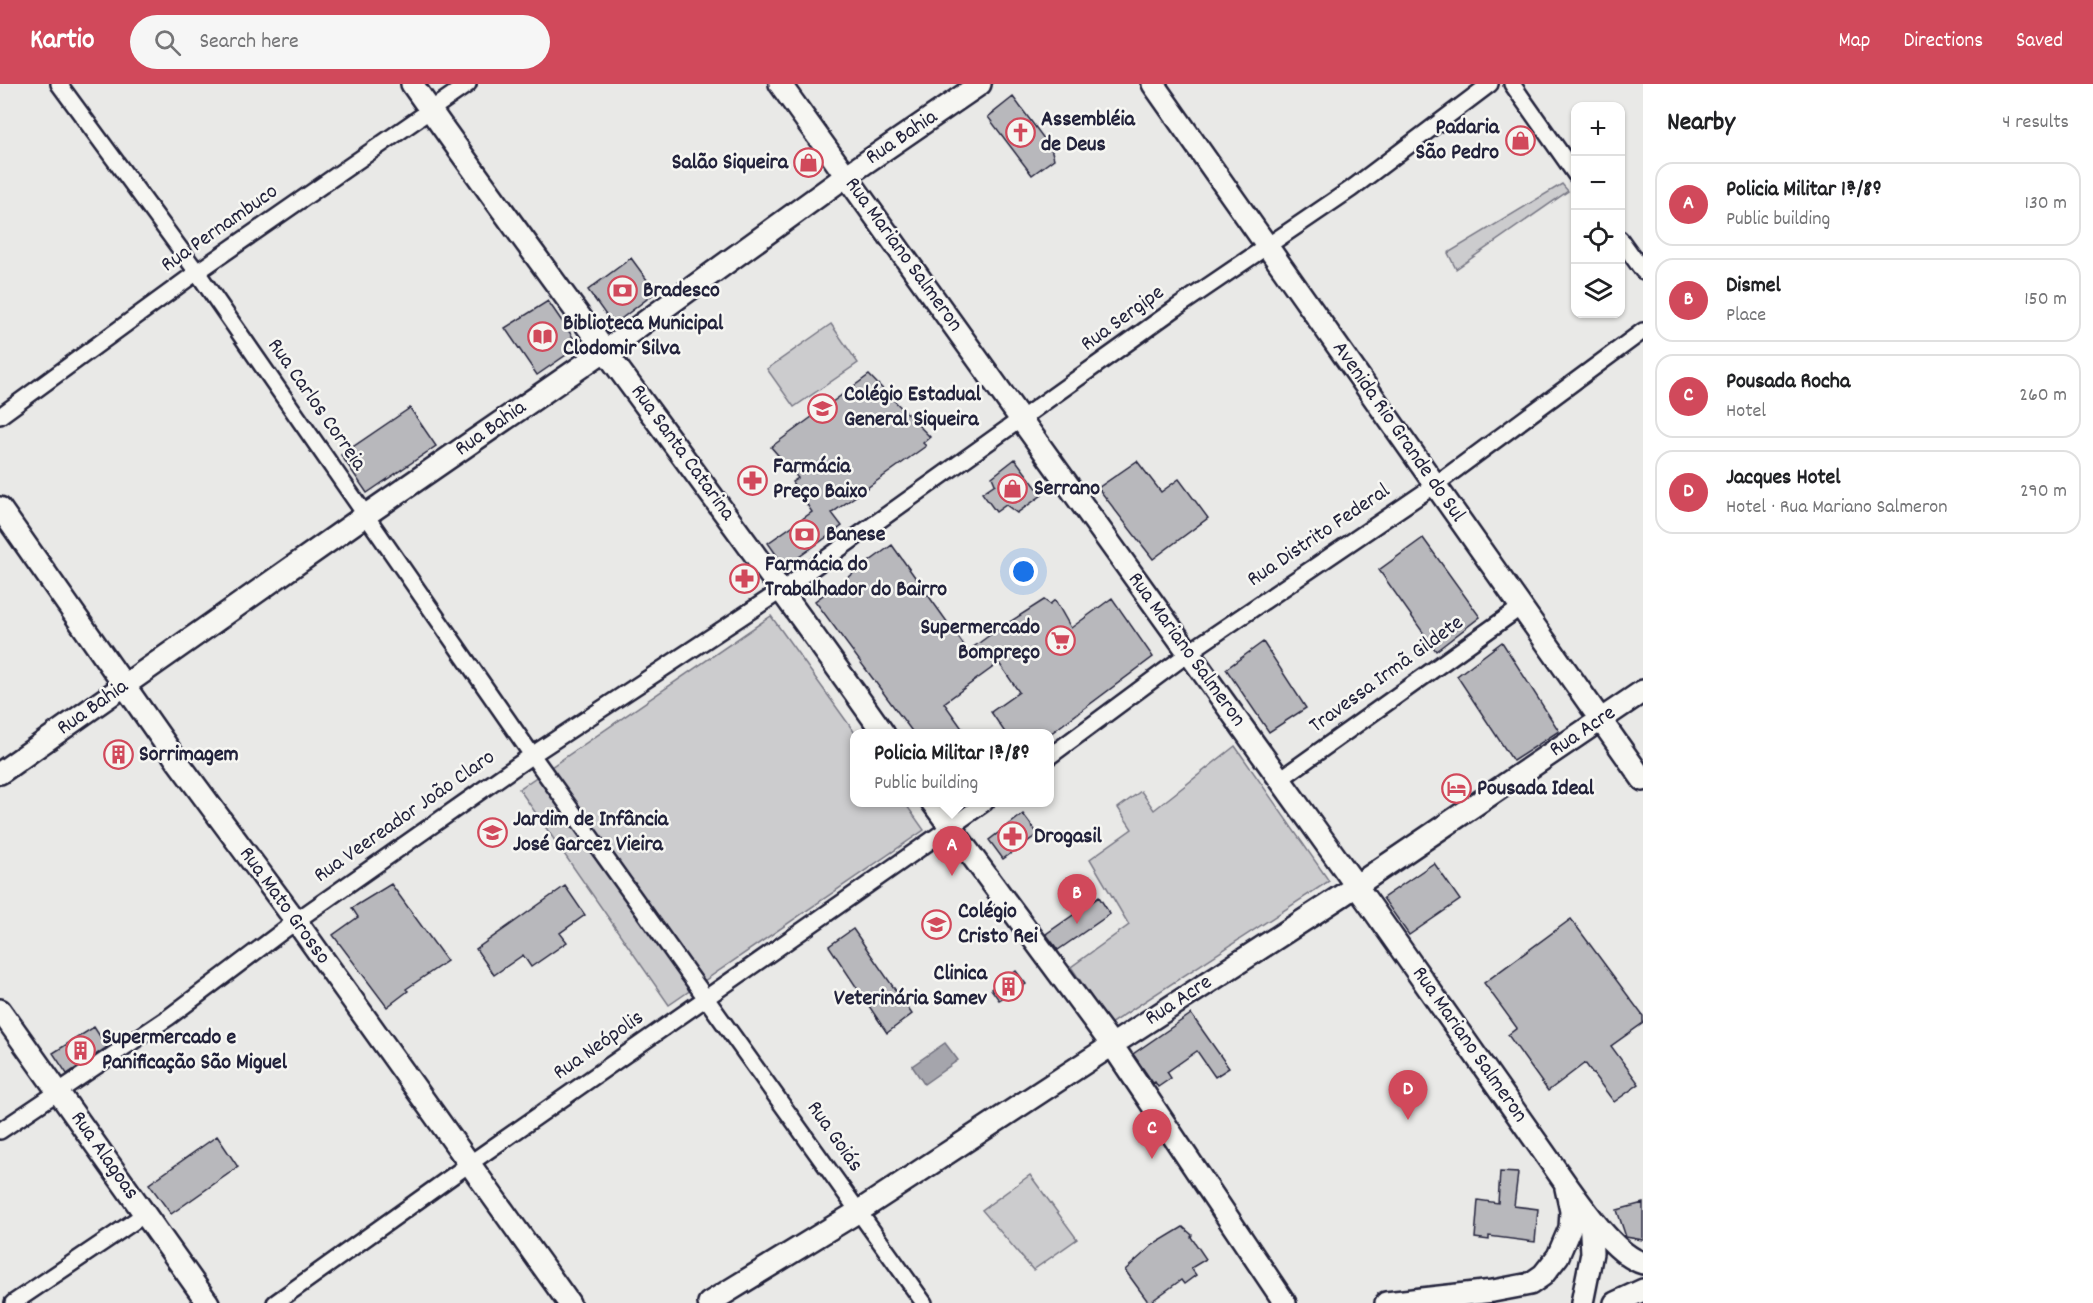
<!DOCTYPE html>
<meta charset="utf-8">
<style>
:root{--surface:#fff;--page:#f6f6f6;--text:#202124;--muted:#757577;--line:#e0e0e0;--accent:#d1495b}
body{margin:0;font-family:Dekko,sans-serif;background:var(--page);color:var(--text)}
.controls{position:absolute;right:18px;top:18px;display:grid;overflow:hidden;border-radius:12px;box-shadow:0 2px 4px #0004}
.controls button{width:54px;height:54px;display:grid;place-items:center;padding:0;border:0;border-bottom:2px solid var(--line);background:var(--surface);color:var(--text);font:30px sans-serif}
.you{position:absolute;left:1024px;top:488px;width:21px;height:21px;margin:-15px;border:4px solid #fff;border-radius:50%;background:#1a73e8;box-shadow:0 0 0 9px #1a73e833}
.badge{display:grid;place-items:center;width:39px;height:39px;border-radius:50%;background:var(--accent);color:#fff;font-size:20px;font-weight:700}
.pin{position:absolute;translate:-50% -50px;filter:drop-shadow(0 2px 3px #0008)}
.pin::after{content:'';position:absolute;top:32px;width:21px;height:18px;background:inherit;clip-path:polygon(0 0,100% 0,50% 100%)}
.popup{position:absolute;left:850px;top:645px;width:204px;height:78px;box-sizing:border-box;display:grid;place-content:center;border-radius:12px;background:var(--surface);filter:drop-shadow(0 2px 4px #0005);font-size:20px;white-space:nowrap;color:var(--muted)}
.popup b{font-size:22px;color:var(--text)}
.popup::after{content:'';position:absolute;left:50%;top:100%;margin-left:-12px;border:12px solid transparent;border-top-color:var(--surface)}
.list{margin:0;padding:0;list-style:none}
h2{display:flex;justify-content:space-between;align-items:center;height:78px;margin:0;padding:0 24px;font-size:26px}
h2 small{font-size:20px;font-weight:400;color:var(--muted)}
.list li{display:grid;grid-template-columns:39px 1fr auto;gap:18px;align-items:center;box-sizing:border-box;height:84px;margin:0 12px 12px;padding:0 12px;border:2px solid var(--line);border-radius:18px}
.list b{display:block;font-size:22px;white-space:nowrap}
.list p{margin:0;font-size:20px;white-space:nowrap;color:var(--muted)}
.list em{font-size:20px;font-style:normal;color:var(--muted)}
.icon{flex:none;width:33px;height:33px;fill:none;stroke:currentColor;stroke-width:2;stroke-linecap:round;stroke-linejoin:round}
.map{position:relative;flex:none;width:1643px;height:1219px;overflow:hidden}
header{display:flex;align-items:center;gap:36px;box-sizing:border-box;height:84px;padding:0 30px;background:var(--accent);color:#fff}
header strong{font-size:28px}
nav{display:flex;gap:33px;margin-inline-start:auto;font-size:21px}
.search{width:420px;height:54px;background:var(--page);display:flex;align-items:center;gap:15px;box-sizing:border-box;padding:0 21px;border-radius:33px;color:var(--muted);font-size:22px}
main{display:flex}
aside{flex:1;background:var(--surface)}
.map>svg:first-child{display:block}
.green{fill:#ccccce;stroke:#777784;stroke-width:1.5}
.water{fill:#a5a5ac;stroke:#71717f;stroke-width:1.5}
.building{fill:#b8b8bc;stroke:#22223b;stroke-width:1.5}
.lines{fill:none;stroke-linecap:round;stroke-linejoin:round}
.street-casing{stroke:#22223b;stroke-width:20}
.secondary-casing{stroke:#22223b;stroke-width:26}
.street{stroke:#f6f6f2;stroke-width:15}
.secondary{stroke:#f6f6f2;stroke-width:21}
.labels{text-anchor:middle;dominant-baseline:central;stroke-width:5;stroke-linejoin:round;paint-order:stroke}
.poi-label{font-size:22px;font-weight:bold;fill:#22223b;stroke:#f6f6f2;text-anchor:start}
.street-label{font-size:22px;fill:#22223b;stroke:#f6f6f2}
</style>
<header>
<strong>Kartio</strong>
<div class="search"><svg class="icon" aria-label="search" viewBox="0 0 24 24"><circle cx="10" cy="10" r="6"/><path d="M15 15l6 6"/></svg>Search here</div>
<nav><a>Map</a><a>Directions</a><a>Saved</a></nav>
</header>
<main>
<div class="map">
<svg width="1643" height="1219" viewBox="0 0 1643 1219">
<rect width="100%" height="100%" fill="#e9e9e7"/>
<filter id="ink" filterUnits="userSpaceOnUse"><feTurbulence type="fractalNoise" baseFrequency=".0167" numOctaves="2"/><feDisplacementMap in="SourceGraphic" scale="12" xChannelSelector="R" yChannelSelector="G"/><feConvolveMatrix kernelMatrix="1 2 1 2 8 2 1 2 1" color-interpolation-filters="sRGB"/></filter>
<g filter="url(#ink)">
<!-- green -->
<path class="green" d="M 1562,100 L 1568,107 L 1456,185 L 1448,169 Z
M 831,240 L 858,279 L 794,323 L 767,285 Z
M 771,532 L 855,649 L 854,718 L 905,719 L 924,746 L 669,921 L 519,705 Z
M 1235,662 L 1329,797 L 1110,940 L 1071,883 L 1129,841 L 1090,775 L 1132,745 L 1118,724 L 1141,707 L 1154,726 Z
M 1030,1091 L 1077,1155 L 1033,1186 L 982,1126 Z"/>
<!-- water -->
<path class="water" d="M 945,959 L 958,976 L 924,1000 L 912,982 Z"/>
<!-- building -->
<path class="building" d="M 1013,13 L 1051,64 L 1054,75 L 1032,91 L 988,33 Z
M 631,174 L 656,208 L 613,241 L 588,206 Z
M 548,217 L 579,262 L 537,291 L 505,244 Z
M 869,291 L 930,353 L 923,359 L 926,362 L 832,429 L 842,442 L 785,483 L 768,459 L 812,428 L 792,398 L 798,394 L 771,363 Z
M 410,324 L 436,362 L 367,409 L 341,371 Z
M 1015,375 L 1042,411 L 1017,429 L 1006,421 L 996,428 L 982,409 L 995,400 L 992,393 Z
M 1137,377 L 1161,408 L 1179,395 L 1208,434 L 1153,475 L 1098,404 Z
M 1423,454 L 1480,533 L 1436,567 L 1379,486 Z
M 892,461 L 968,567 L 994,548 L 1044,516 L 1050,520 L 1055,516 L 1071,544 L 1112,514 L 1153,573 L 1050,650 L 1006,650 L 991,628 L 1019,608 L 999,579 L 944,619 L 966,650 L 914,650 L 815,517 Z
M 1263,558 L 1306,624 L 1269,648 L 1226,585 Z
M 1502,558 L 1559,647 L 1513,677 L 1457,592 Z
M 1023,730 L 1038,750 L 1003,775 L 989,756 Z
M 1434,779 L 1460,816 L 1409,851 L 1383,814 Z
M 391,800 L 447,877 L 406,905 L 408,907 L 387,923 L 333,851 L 358,833 L 352,824 Z
M 565,802 L 585,831 L 560,849 L 567,858 L 531,883 L 523,871 L 494,891 L 476,865 Z
M 1099,813 L 1110,830 L 1058,866 L 1046,850 Z
M 1571,835 L 1643,932 L 1643,939 L 1611,962 L 1639,1000 L 1614,1018 L 1585,979 L 1548,1007 L 1508,951 L 1517,944 L 1484,899 Z
M 853,845 L 912,930 L 887,949 L 829,862 Z
M 1016,887 L 1026,900 L 999,916 L 991,905 Z
M 1191,930 L 1229,984 L 1215,993 L 1197,967 L 1167,988 L 1171,994 L 1158,1003 L 1155,998 L 1153,999 L 1133,970 Z
M 94,943 L 107,963 L 67,990 L 53,969 Z
M 217,1052 L 238,1083 L 171,1130 L 149,1100 Z
M 1500,1088 L 1518,1089 L 1514,1122 L 1538,1125 L 1535,1158 L 1489,1152 L 1489,1156 L 1475,1154 L 1478,1116 L 1498,1119 Z
M 1643,1119 L 1643,1156 L 1626,1153 L 1617,1126 Z
M 1183,1143 L 1192,1151 L 1191,1153 L 1206,1175 L 1191,1184 L 1196,1191 L 1184,1200 L 1181,1196 L 1149,1219 L 1125,1186 L 1153,1161 Z"/>
<g class="lines">
<defs>
<path id="street" d="M 59,0 L 197,188 L 532,671 L 924,1219
M 1512,0 L 1576,91
M 1620,155 L 1643,187
M 0,332 L 197,188 L 468,0
M 1050,672 L 1201,560 L 1435,401 L 1643,247
M 1279,696 L 1521,523
M 0,1047 L 169,933 L 296,837 L 532,671 L 782,506 L 1176,224 L 1351,105 L 1490,0
M 13,1219 L 145,1130
M 275,1219 L 469,1080 L 986,718"/>
<path id="secondary" d="M 412,0 C 566,219 730,431 884,650
M 780,0 L 1370,821 L 1566,1100 C 1584,1124 1615,1171 1643,1179
M 1153,0 L 1643,696
M 0,424 L 178,678 L 296,837 L 569,1219
M 0,689 L 366,431 L 627,251 L 846,92 L 980,0
M 932,718 L 1112,961 L 1285,1219
M 0,926 L 208,1219
M 709,1219 L 859,1127 L 1112,961 L 1341,812 L 1643,607
M 1386,1219 L 1493,1207 L 1530,1200 L 1543,1191 L 1558,1172 L 1570,1144 L 1571,1127 L 1566,1104
M 1582,1219 L 1592,1169 L 1590,1132
M 1615,1219 L 1643,1206"/>
</defs>
<!-- street casing -->
<use href="#street" class="street-casing"/>
<!-- secondary casing -->
<use href="#secondary" class="secondary-casing"/>
<!-- street -->
<use href="#street" class="street"/>
<!-- secondary -->
<use href="#secondary" class="secondary"/>
</g>
</g>
<!-- icons -->
<defs>
<symbol id="church-ring" viewBox="-11 -11 22 22"><circle r="9.5" fill="#f6f6f2" stroke="#d1495b" stroke-width="1.5"/><path d="M-1.2-6h2.4v3.5h3.3v2.4h-3.3V6h-2.4V-.1h-3.3v-2.4h3.3Z" fill="#d1495b"/></symbol>
<symbol id="shop-ring" viewBox="-11 -11 22 22"><circle r="9.5" fill="#f6f6f2" stroke="#d1495b" stroke-width="1.5"/><path d="M-5-2.5h2.3a2.7 3.5 0 0 1 5.4 0H5L5.5 6h-11ZM-1.5-2.5h3a1.5 2.3 0 0 0-3 0Z" fill="#d1495b"/></symbol>
<symbol id="bank-ring" viewBox="-11 -11 22 22"><circle r="9.5" fill="#f6f6f2" stroke="#d1495b" stroke-width="1.5"/><path d="M-6-4H6V4H-6ZM0-2.3a2.3 2.3 0 1 0 0 4.6a2.3 2.3 0 1 0 0-4.6Z" fill="#d1495b"/></symbol>
<symbol id="library-ring" viewBox="-11 -11 22 22"><circle r="9.5" fill="#f6f6f2" stroke="#d1495b" stroke-width="1.5"/><path d="M-6-4Q-3-5.5-.7-3.5V5Q-3 3-6 4ZM6-4Q3-5.5 .7-3.5V5Q3 3 6 4Z" fill="#d1495b"/></symbol>
<symbol id="school-ring" viewBox="-11 -11 22 22"><circle r="9.5" fill="#f6f6f2" stroke="#d1495b" stroke-width="1.5"/><path d="M0-5L7-2L0 1L-7-2ZM-4 1L0 2.5L4 1V4Q0 6-4 4Z" fill="#d1495b"/></symbol>
<symbol id="pharmacy-ring" viewBox="-11 -11 22 22"><circle r="9.5" fill="#f6f6f2" stroke="#d1495b" stroke-width="1.5"/><path d="M-2-6h4v4h4v4h-4v4h-4v-4h-4v-4h4Z" fill="#d1495b"/></symbol>
<symbol id="supermarket-ring" viewBox="-11 -11 22 22"><circle r="9.5" fill="#f6f6f2" stroke="#d1495b" stroke-width="1.5"/><path d="M-6-5.5h2.5l.6 2H6L4.5 2H-2.5L-4.4-4H-6ZM-1.5 3.2a1.3 1.3 0 1 0 .1 0ZM3 3.2a1.3 1.3 0 1 0 .1 0Z" fill="#d1495b"/></symbol>
<symbol id="building-ring" viewBox="-11 -11 22 22"><circle r="9.5" fill="#f6f6f2" stroke="#d1495b" stroke-width="1.5"/><path d="M-4-6H4V6H1V3H-1V6H-4ZM-2.5-4.3h1.7v1.8h-1.7ZM.8-4.3h1.7v1.8H.8ZM-2.5-1h1.7V.8h-1.7ZM.8-1h1.7V.8H.8Z" fill="#d1495b"/></symbol>
<symbol id="hotel-ring" viewBox="-11 -11 22 22"><circle r="9.5" fill="#f6f6f2" stroke="#d1495b" stroke-width="1.5"/><path d="M-6-4.5h1.5V1H6V5H4.5V3h-9V5H-6ZM-4 0a1.8 1.8 0 1 1 3.6 0ZM.5 0V-2.5h3Q6-2.5 6 0Z" fill="#d1495b"/></symbol>
</defs>
<g fill-rule="evenodd">
<use href="#church-ring" x="1004" y="32" width="33" height="33"/>
<use href="#shop-ring" x="1504" y="40" width="33" height="33"/>
<use href="#shop-ring" x="792" y="62" width="33" height="33"/>
<use href="#bank-ring" x="606" y="190" width="33" height="33"/>
<use href="#library-ring" x="526" y="236" width="33" height="33"/>
<use href="#school-ring" x="806" y="308" width="33" height="33"/>
<use href="#pharmacy-ring" x="736" y="380" width="33" height="33"/>
<use href="#shop-ring" x="996" y="388" width="33" height="33"/>
<use href="#bank-ring" x="788" y="434" width="33" height="33"/>
<use href="#pharmacy-ring" x="728" y="478" width="33" height="33"/>
<use href="#supermarket-ring" x="1044" y="540" width="33" height="33"/>
<use href="#building-ring" x="102" y="654" width="33" height="33"/>
<use href="#hotel-ring" x="1440" y="688" width="33" height="33"/>
<use href="#school-ring" x="476" y="732" width="33" height="33"/>
<use href="#pharmacy-ring" x="996" y="736" width="33" height="33"/>
<use href="#school-ring" x="920" y="824" width="33" height="33"/>
<use href="#building-ring" x="992" y="886" width="33" height="33"/>
<use href="#building-ring" x="64" y="950" width="33" height="33"/>
</g>
<g class="labels">
<!-- poi labels -->
<g class="poi-label">
<text x="1041" y="36">Assembléia<tspan x="1041" dy="25">de Deus</tspan></text>
<text x="1499" y="44" text-anchor="end">Padaria<tspan x="1499" dy="25">São Pedro</tspan></text>
<text x="788" y="79" text-anchor="end">Salão Siqueira</text>
<text x="643" y="207">Bradesco</text>
<text x="563" y="240">Biblioteca Municipal<tspan x="563" dy="25">Clodomir Silva</tspan></text>
<text x="844" y="311">Colégio Estadual<tspan x="844" dy="25">General Siqueira</tspan></text>
<text x="773" y="383">Farmácia<tspan x="773" dy="25">Preço Baixo</tspan></text>
<text x="1034" y="405">Serrano</text>
<text x="826" y="451">Banese</text>
<text x="765" y="481">Farmácia do<tspan x="765" dy="25">Trabalhador do Bairro</tspan></text>
<text x="1040" y="544" text-anchor="end">Supermercado<tspan x="1040" dy="25">Bompreço</tspan></text>
<text x="139" y="671">Sorrimagem</text>
<text x="1477" y="705">Pousada Ideal</text>
<text x="513" y="736">Jardim de Infância<tspan x="513" dy="25">José Garcez Vieira</tspan></text>
<text x="1034" y="753">Drogasil</text>
<text x="958" y="828">Colégio<tspan x="958" dy="25">Cristo Rei</tspan></text>
<text x="987" y="890" text-anchor="end">Clinica<tspan x="987" dy="25">Veterinária Samev</tspan></text>
<text x="102" y="954">Supermercado e<tspan x="102" dy="25">Panificação São Miguel</tspan></text>
</g>
<!-- street labels -->
<g class="street-label">
<text transform="translate(902 54) rotate(-34)">Rua Bahia</text>
<text transform="translate(220 145) rotate(-35)">Rua Pernambuco</text>
<text transform="translate(903 171) rotate(54)">Rua Mariano Salmeron</text>
<text transform="translate(1123 235) rotate(-36)">Rua Sergipe</text>
<text transform="translate(316 321) rotate(55)">Rua Carlos Correia</text>
<text transform="translate(491 345) rotate(-35)">Rua Bahia</text>
<text transform="translate(1398 348) rotate(55)">Avenida Rio Grande do Sul</text>
<text transform="translate(682 369) rotate(54)">Rua Santa Catarina</text>
<text transform="translate(1319 452) rotate(-34)">Rua Distrito Federal</text>
<text transform="translate(1186 566) rotate(54)">Rua Mariano Salmeron</text>
<text transform="translate(1387 591) rotate(-36)">Travessa Irmã Gildete</text>
<text transform="translate(93 624) rotate(-35)">Rua Bahia</text>
<text transform="translate(1583 648) rotate(-34)">Rua Acre</text>
<text transform="translate(405 733) rotate(-35)">Rua Veereador João Claro</text>
<text transform="translate(284 822) rotate(54)">Rua Mato Grosso</text>
<text transform="translate(1179 917) rotate(-33)">Rua Acre</text>
<text transform="translate(1469 961) rotate(55)">Rua Mariano Salmeron</text>
<text transform="translate(599 962) rotate(-35)">Rua Neópolis</text>
<text transform="translate(834 1053) rotate(55)">Rua Goiás</text>
<text transform="translate(104 1072) rotate(55)">Rua Alagoas</text>
</g>
</g>
</svg>
<div class="controls">
<button>+</button>
<button>−</button>
<button><svg class="icon" aria-label="locate" viewBox="0 0 24 24"><circle cx="12" cy="12" r="6"/><path d="M12 2v4M12 18v4M2 12h4M18 12h4"/></svg></button>
<button><svg class="icon" aria-label="layers" viewBox="0 0 24 24"><path d="M12 4l9 5-9 5-9-5zM3 14l9 5 9-5"/></svg></button>
</div>
<div class="you"></div>
<div class="pin badge" style="left:952px;top:792px">A</div>
<div class="popup"><b>Policia Militar 1ª/8º</b>Public building</div>
<div class="pin badge" style="left:1077px;top:840px">B</div>
<div class="pin badge" style="left:1152px;top:1075px">C</div>
<div class="pin badge" style="left:1408px;top:1036px">D</div>
</div>
<aside>
<h2>Nearby<small>4 results</small></h2>
<ul class="list">
<li><span class="badge">A</span><div><b>Policia Militar 1ª/8º</b><p>Public building</p></div><em>130 m</em></li>
<li><span class="badge">B</span><div><b>Dismel</b><p>Place</p></div><em>150 m</em></li>
<li><span class="badge">C</span><div><b>Pousada Rocha</b><p>Hotel</p></div><em>260 m</em></li>
<li><span class="badge">D</span><div><b>Jacques Hotel</b><p>Hotel · Rua Mariano Salmeron</p></div><em>290 m</em></li>
</ul>
</aside>
</main>
